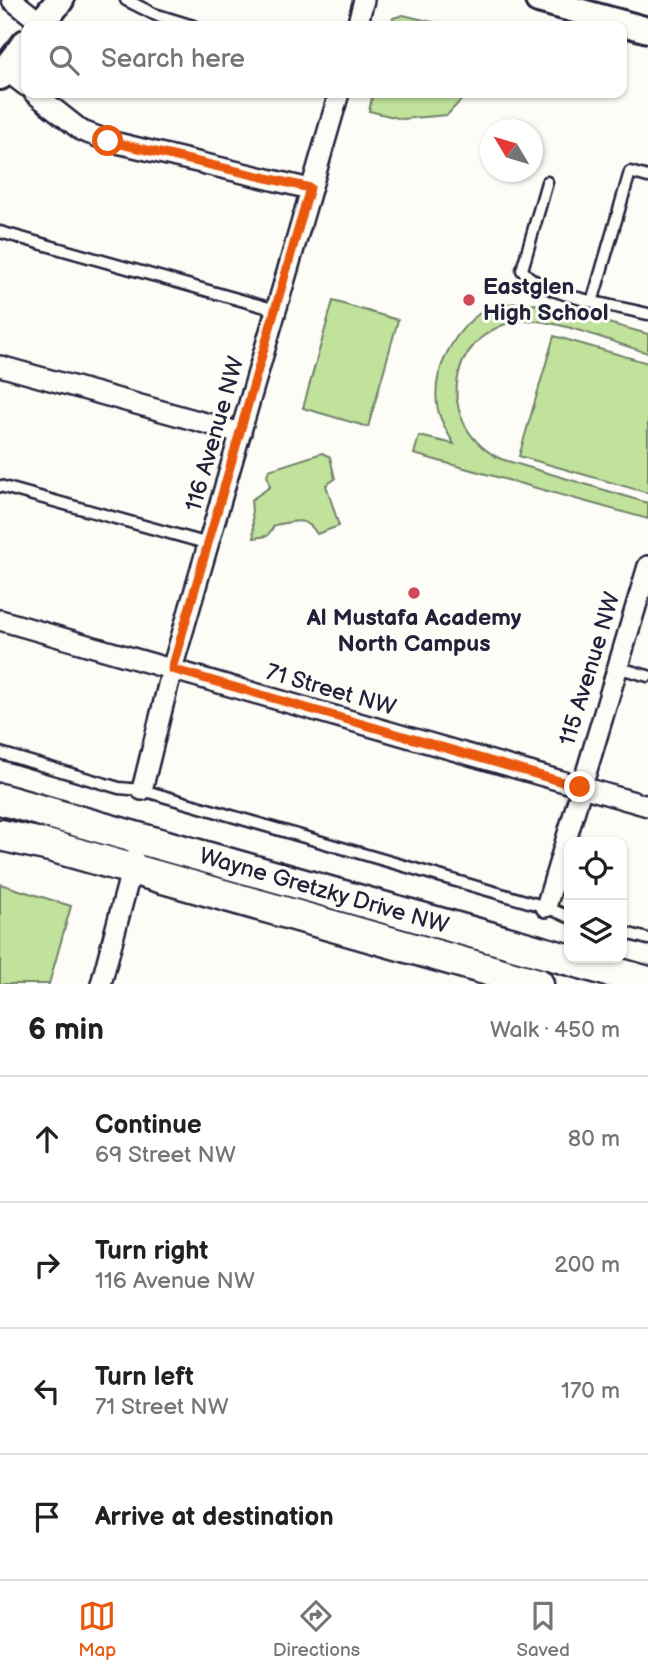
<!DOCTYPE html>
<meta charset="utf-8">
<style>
:root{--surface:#fff;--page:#f6f6f6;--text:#202124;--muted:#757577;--line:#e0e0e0;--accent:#ea580c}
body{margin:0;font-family:"Balsamiq Sans",sans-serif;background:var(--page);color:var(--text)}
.controls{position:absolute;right:21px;bottom:21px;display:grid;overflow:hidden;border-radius:14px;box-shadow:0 2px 5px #0004}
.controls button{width:63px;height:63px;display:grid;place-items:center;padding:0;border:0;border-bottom:2px solid var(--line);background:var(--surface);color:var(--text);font:35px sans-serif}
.compass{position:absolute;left:480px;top:119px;width:63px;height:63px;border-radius:50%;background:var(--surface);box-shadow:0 2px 5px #0004;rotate:308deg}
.stop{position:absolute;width:21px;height:21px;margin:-16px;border:5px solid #ea580c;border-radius:50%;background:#fff}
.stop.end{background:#ea580c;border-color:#fff;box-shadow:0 2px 7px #0008}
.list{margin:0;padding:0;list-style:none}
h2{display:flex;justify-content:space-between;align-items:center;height:91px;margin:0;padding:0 28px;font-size:30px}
h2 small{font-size:23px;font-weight:400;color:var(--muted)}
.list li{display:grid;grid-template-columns:46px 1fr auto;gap:21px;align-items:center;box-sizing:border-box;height:126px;padding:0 28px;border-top:2px solid var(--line)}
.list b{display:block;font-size:26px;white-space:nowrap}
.list p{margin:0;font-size:23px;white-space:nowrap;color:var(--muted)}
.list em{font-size:23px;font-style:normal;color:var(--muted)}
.icon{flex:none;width:38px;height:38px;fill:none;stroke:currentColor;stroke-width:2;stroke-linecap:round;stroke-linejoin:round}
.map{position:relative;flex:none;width:648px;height:984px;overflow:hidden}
.search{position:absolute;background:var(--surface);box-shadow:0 2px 5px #0004;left:21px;right:21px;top:21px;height:77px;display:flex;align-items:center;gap:18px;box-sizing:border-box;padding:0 24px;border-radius:14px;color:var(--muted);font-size:26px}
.sheet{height:595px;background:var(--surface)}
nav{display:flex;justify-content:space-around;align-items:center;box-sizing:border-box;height:98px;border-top:2px solid var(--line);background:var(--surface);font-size:19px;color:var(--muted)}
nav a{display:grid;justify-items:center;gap:4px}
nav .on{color:var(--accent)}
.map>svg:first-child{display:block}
.green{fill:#c0e29b;stroke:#71826b;stroke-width:2}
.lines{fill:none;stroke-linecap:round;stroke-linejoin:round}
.service-casing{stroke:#22223b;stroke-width:15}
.minor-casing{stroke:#22223b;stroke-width:24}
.tertiary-casing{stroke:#22223b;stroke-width:30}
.secondary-casing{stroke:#22223b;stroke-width:32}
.primary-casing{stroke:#22223b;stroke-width:35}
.service{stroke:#fdfcf7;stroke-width:10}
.minor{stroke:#fdfcf7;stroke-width:19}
.tertiary{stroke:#fdfcf7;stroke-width:24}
.secondary{stroke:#fdfcf7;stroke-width:26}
.primary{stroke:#fdfcf7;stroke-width:30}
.route{stroke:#ea580c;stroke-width:9}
.poi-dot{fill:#d1495b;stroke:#fdfcf7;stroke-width:2.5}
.labels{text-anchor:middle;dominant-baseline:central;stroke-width:6;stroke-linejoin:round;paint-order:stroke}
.poi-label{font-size:23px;font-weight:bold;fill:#22223b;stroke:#fdfcf7;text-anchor:start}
.street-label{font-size:23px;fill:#22223b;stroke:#fdfcf7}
</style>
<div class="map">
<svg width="648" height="984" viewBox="0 0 648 984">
<rect width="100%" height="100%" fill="#fdfcf7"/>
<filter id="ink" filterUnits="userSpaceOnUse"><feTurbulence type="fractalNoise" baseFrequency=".0143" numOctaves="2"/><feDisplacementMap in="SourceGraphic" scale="14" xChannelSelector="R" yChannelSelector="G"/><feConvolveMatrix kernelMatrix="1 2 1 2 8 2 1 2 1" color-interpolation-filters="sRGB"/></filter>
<g filter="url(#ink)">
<!-- green -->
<path class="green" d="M 403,15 L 449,26 L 391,26 L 393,18 Z
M 373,93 L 468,93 L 447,115 L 402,119 L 369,111 Z
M 333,301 L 398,320 L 368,427 L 303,408 Z
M 519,303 L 543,305 L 648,334 L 648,353 C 617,344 546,315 518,321 C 444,335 435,427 501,459 L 648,503 L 648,519 L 414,454 L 419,436 L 454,444 C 448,434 441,422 438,410 C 430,374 453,331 483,311 C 493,305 507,304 519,303 Z
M 554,336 L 648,363 L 648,493 L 519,456 Z
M 322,453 L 330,457 L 335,479 L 326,485 L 339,526 L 317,534 C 306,515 294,522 275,525 L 267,536 L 254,538 L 251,500 L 270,487 L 267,475 L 269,470 Z
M 0,884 L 71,906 L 49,984 L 0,984 Z"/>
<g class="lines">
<defs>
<path id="service" d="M 126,0 L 154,14 L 193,26
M 547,182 L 522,270 C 541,296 617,306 648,314
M 0,232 L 276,310
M 593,299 L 630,172 L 648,177
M 0,486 L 209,544
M 616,667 L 648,676
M 0,753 L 119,788 L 142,790 L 546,907 L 569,917
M 622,932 L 648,939"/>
<path id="minor" d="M 12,0 L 41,23
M 357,26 L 364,0
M 5,70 L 26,86
M 34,93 L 82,131 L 109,141 L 310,189
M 0,366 L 241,433
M 0,620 L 648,806
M 142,790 L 172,669 L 339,93
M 546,907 L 648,566
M 101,984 L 134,860"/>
<path id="tertiary" d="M 538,0 L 648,30"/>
<path id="secondary" d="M 39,26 L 60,0
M 0,76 L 26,43"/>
<path id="primary" d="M 0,799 L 648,982
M 0,835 L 50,846 L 538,984"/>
</defs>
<!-- service casing -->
<use href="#service" class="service-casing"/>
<!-- minor casing -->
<use href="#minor" class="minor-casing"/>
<!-- tertiary casing -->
<use href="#tertiary" class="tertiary-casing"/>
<!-- secondary casing -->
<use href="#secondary" class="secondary-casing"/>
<!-- primary casing -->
<use href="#primary" class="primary-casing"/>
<!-- service -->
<use href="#service" class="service"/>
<!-- minor -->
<use href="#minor" class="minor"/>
<!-- tertiary -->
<use href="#tertiary" class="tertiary"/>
<!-- secondary -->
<use href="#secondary" class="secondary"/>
<!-- primary -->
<use href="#primary" class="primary"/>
</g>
</g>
<g class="lines" filter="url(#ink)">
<!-- route -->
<path class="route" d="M 108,141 L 310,188 L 172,669 L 580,787"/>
</g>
<!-- markers -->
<g class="poi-dot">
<circle cx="469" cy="300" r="7"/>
<circle cx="414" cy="593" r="7"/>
</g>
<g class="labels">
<!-- poi labels -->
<g class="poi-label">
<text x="483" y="287">Eastglen<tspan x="483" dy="26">High School</tspan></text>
<text x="414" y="618" text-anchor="middle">Al Mustafa Academy<tspan x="414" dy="26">North Campus</tspan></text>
</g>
<!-- street labels -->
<g class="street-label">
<text transform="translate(215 434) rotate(-74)">116 Avenue NW</text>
<text transform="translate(590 669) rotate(-73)">115 Avenue NW</text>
<text transform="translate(331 690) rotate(16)">71 Street NW</text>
<text transform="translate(324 891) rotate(16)">Wayne Gretzky Drive NW</text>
</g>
</g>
</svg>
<div class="controls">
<button><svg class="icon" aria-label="locate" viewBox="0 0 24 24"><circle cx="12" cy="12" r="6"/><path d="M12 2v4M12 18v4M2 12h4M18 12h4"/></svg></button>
<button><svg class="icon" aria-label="layers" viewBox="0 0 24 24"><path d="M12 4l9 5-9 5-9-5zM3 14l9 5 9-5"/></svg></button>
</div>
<svg class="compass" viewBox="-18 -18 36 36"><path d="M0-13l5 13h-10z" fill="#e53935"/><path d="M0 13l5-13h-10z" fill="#757577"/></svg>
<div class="stop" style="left:108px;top:141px"></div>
<div class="stop end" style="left:580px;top:787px"></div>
<div class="search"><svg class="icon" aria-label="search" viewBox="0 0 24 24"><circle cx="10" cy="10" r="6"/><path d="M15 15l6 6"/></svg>Search here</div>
</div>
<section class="sheet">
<h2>6 min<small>Walk · 450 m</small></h2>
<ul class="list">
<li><svg class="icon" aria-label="ahead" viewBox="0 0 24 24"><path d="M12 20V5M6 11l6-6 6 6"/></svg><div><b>Continue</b><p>69 Street NW</p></div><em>80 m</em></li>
<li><svg class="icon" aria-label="right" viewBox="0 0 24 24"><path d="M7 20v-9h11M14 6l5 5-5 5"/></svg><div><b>Turn right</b><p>116 Avenue NW</p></div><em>200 m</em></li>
<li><svg class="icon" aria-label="left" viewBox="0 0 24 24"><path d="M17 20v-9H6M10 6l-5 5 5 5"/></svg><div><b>Turn left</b><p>71 Street NW</p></div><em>170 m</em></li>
<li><svg class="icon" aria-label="arrive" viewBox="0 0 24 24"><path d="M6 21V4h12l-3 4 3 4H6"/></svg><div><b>Arrive at destination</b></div></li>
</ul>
</section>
<nav>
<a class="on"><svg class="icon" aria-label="map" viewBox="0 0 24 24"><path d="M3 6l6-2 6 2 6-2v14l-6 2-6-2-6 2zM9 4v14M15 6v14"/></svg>Map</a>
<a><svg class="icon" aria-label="directions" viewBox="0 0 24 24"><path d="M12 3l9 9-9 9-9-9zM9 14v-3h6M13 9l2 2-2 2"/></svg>Directions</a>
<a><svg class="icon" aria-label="saved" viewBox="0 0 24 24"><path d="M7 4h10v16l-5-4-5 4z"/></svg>Saved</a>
</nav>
